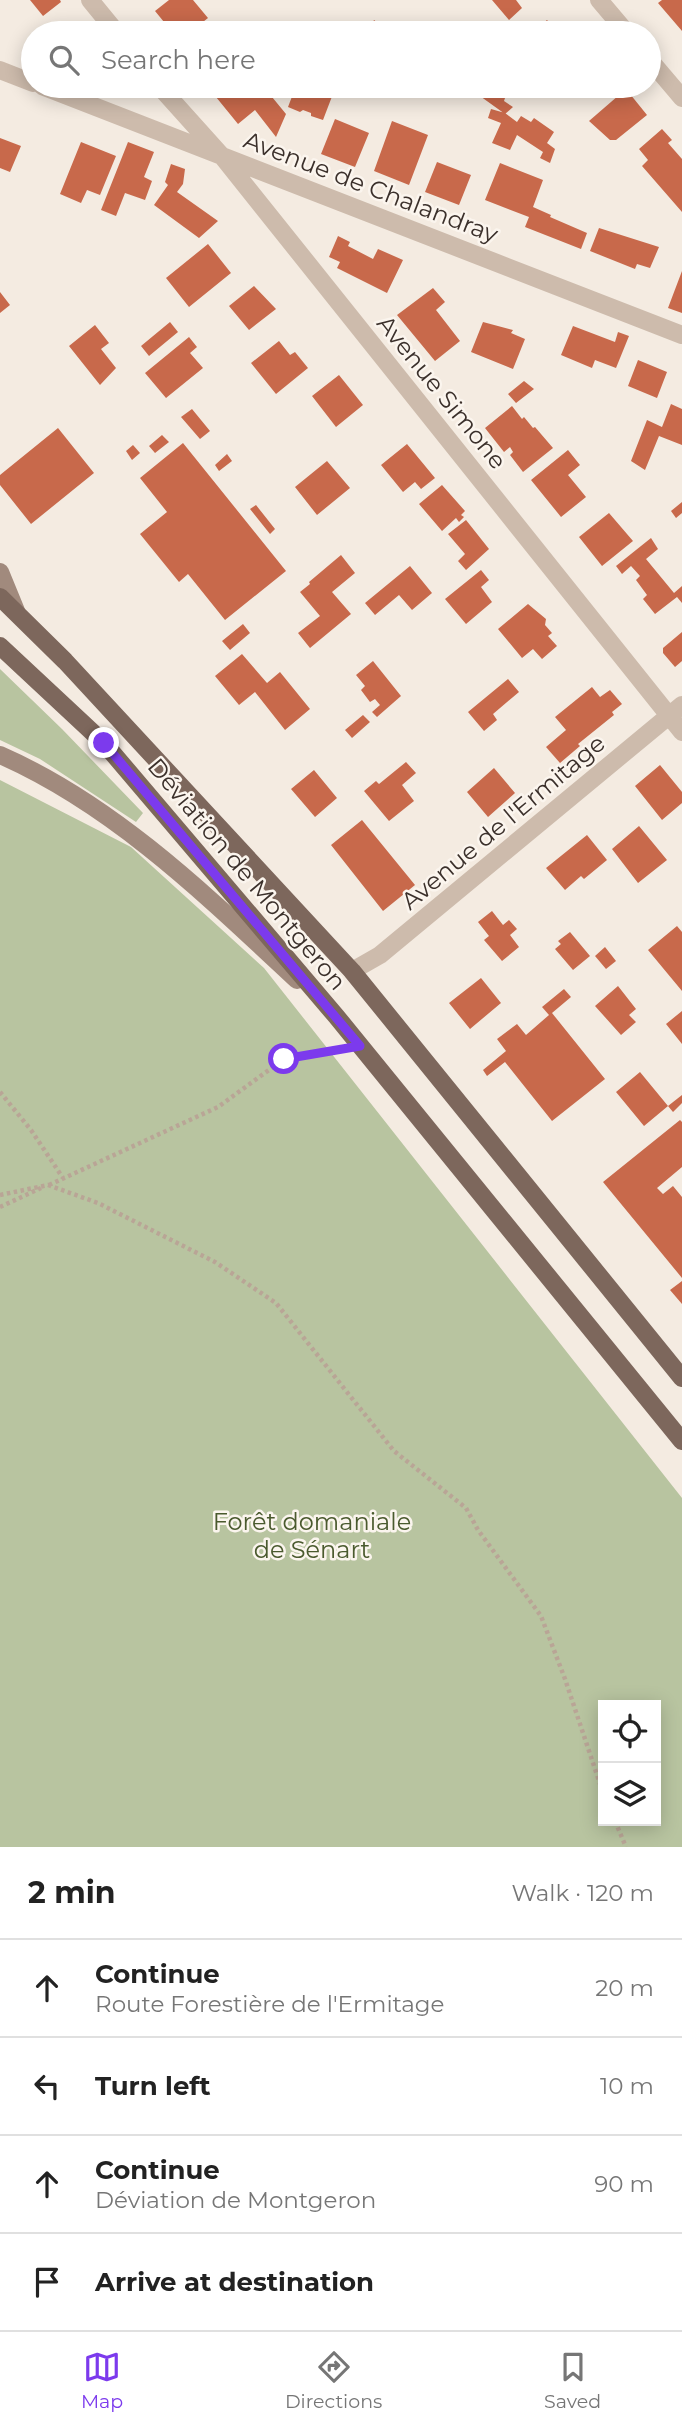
<!DOCTYPE html>
<meta charset="utf-8">
<style>
:root{--surface:#fff;--page:#f6f6f6;--text:#222;--muted:#767676;--line:#e0e0e0;--accent:#7c3aed}
body{margin:0;font-family:Montserrat,sans-serif;background:var(--page);color:var(--text)}
.controls{position:absolute;right:21px;bottom:21px;display:grid;overflow:hidden;border-radius:0px;box-shadow:0 4px 18px #0003}
.controls button{width:63px;height:63px;display:grid;place-items:center;padding:0;border:0;border-bottom:2px solid var(--line);background:var(--surface);color:var(--text);font:35px sans-serif}
.stop{position:absolute;width:21px;height:21px;margin:-16px;border:5px solid #7c3aed;border-radius:50%;background:#fff}
.stop.end{background:#7c3aed;border-color:#fff;box-shadow:0 2px 7px #0008}
.list{margin:0;padding:0;list-style:none}
h2{display:flex;justify-content:space-between;align-items:center;height:91px;margin:0;padding:0 28px;font-size:30px}
h2 small{font-size:23px;font-weight:400;color:var(--muted)}
.list li{display:grid;grid-template-columns:46px 1fr auto;gap:21px;align-items:center;box-sizing:border-box;height:98px;padding:0 28px;border-top:2px solid var(--line)}
.list b{display:block;font-size:26px;white-space:nowrap}
.list p{margin:0;font-size:23px;white-space:nowrap;color:var(--muted)}
.list em{font-size:23px;font-style:normal;color:var(--muted)}
.icon{flex:none;width:38px;height:38px;fill:none;stroke:currentColor;stroke-width:2;stroke-linecap:round;stroke-linejoin:round}
.map{position:relative;flex:none;width:682px;height:1847px;overflow:hidden}
.search{position:absolute;background:var(--surface);box-shadow:0 4px 18px #0003;left:21px;right:21px;top:21px;height:77px;display:flex;align-items:center;gap:18px;box-sizing:border-box;padding:0 24px;border-radius:38px;color:var(--muted);font-size:26px}
.sheet{height:483px;background:var(--surface)}
nav{display:flex;justify-content:space-around;align-items:center;box-sizing:border-box;height:98px;border-top:2px solid var(--line);background:var(--surface);font-size:19px;color:var(--muted)}
nav a{display:grid;justify-items:center;gap:4px}
nav .on{color:var(--accent)}
.map>svg:first-child{display:block}
.green{fill:#b8c4a0;fill-rule:evenodd}
.building{fill:#c8694b}
.lines{fill:none;stroke-linecap:round;stroke-linejoin:round}
.path{stroke:#b9a596;stroke-width:4.5;stroke-dasharray:3.5 3.5;stroke-linecap:butt}
.street{stroke:#cdbbac;stroke-width:18}
.secondary{stroke:#a18a7d;stroke-width:18}
.primary{stroke:#7d675c;stroke-width:18}
.route{stroke:#7c3aed;stroke-width:9}
.labels{text-anchor:middle;dominant-baseline:central;stroke-width:5;stroke-linejoin:round;paint-order:stroke}
.street-label{font-size:24px;fill:#3b302b;stroke:#fbf5ee}
.park-label{font-size:24px;fill:#4a5a2e;stroke:#fbf5ee}
</style>
<div class="map">
<svg width="682" height="1847" viewBox="0 0 682 1847">
<rect width="100%" height="100%" fill="#f4ebe1"/>
<!-- green -->
<path class="green" d="M 0,669 L 62,729 L 143,813 L 136,822 L 40,759 L 0,740 Z
M 0,780 L 131,847 L 264,968 L 682,1498 L 682,1847 L 0,1847 ZM 603,1705 L 656,1705 L 656,1821 L 603,1821 Z"/>
<!-- building -->
<path class="building" d="M 30,0 L 60,0 L 61,2 L 43,16 Z
M 169,0 L 193,0 L 208,18 L 189,33 L 173,33 L 155,11 Z
M 492,0 L 516,0 L 522,8 L 509,20 Z
M 662,0 L 682,0 L 682,31 L 658,3 Z
M 374,20 L 391,33 L 368,33 Z
M 547,20 L 558,33 L 531,33 Z
M 231,26 L 237,33 L 222,33 Z
M 230,86 L 263,86 L 286,114 L 276,137 L 255,110 L 238,124 L 216,97 Z
M 296,86 L 336,86 L 323,120 L 311,116 L 311,113 L 303,110 L 300,112 L 288,107 Z
M 466,86 L 488,86 L 505,98 L 504,101 L 513,107 L 505,114 Z
M 586,86 L 606,86 L 595,95 Z
M 626,89 L 647,115 L 616,140 L 610,140 L 589,121 Z
M 491,109 L 505,113 L 517,122 L 521,116 L 531,122 L 534,118 L 554,132 L 547,143 L 555,149 L 550,163 L 540,158 L 543,152 L 517,135 L 510,150 L 492,143 L 501,123 L 488,118 Z
M 335,119 L 369,133 L 355,167 L 321,154 Z
M 392,121 L 428,135 L 409,185 L 374,171 Z
M 662,129 L 672,140 L 668,143 L 682,159 L 682,212 L 642,166 L 648,160 L 639,149 Z
M 0,138 L 21,146 L 10,172 L 0,168 Z
M 81,142 L 116,156 L 100,195 L 87,190 L 81,203 L 60,194 Z
M 128,142 L 154,152 L 144,177 L 152,181 L 145,200 L 125,193 L 116,216 L 101,210 Z
M 437,162 L 471,175 L 459,205 L 425,192 Z
M 500,163 L 543,180 L 533,207 L 551,215 L 550,217 L 587,233 L 581,249 L 525,227 L 529,217 L 485,200 Z
M 171,164 L 185,169 L 183,184 L 177,192 L 218,221 L 199,238 L 154,205 L 168,185 L 165,182 Z
M 599,228 L 659,247 L 650,268 L 637,264 L 635,269 L 590,251 Z
M 338,236 L 350,242 L 348,246 L 373,259 L 378,249 L 403,260 L 387,293 L 337,268 L 340,262 L 329,257 Z
M 208,244 L 231,273 L 189,307 L 166,278 Z
M 682,271 L 682,313 L 668,308 Z
M 254,286 L 276,309 L 249,330 L 229,306 Z
M 433,288 L 445,302 L 436,310 L 460,341 L 435,361 L 397,315 Z
M 0,292 L 10,305 L 0,313 Z
M 170,322 L 178,332 L 149,356 L 141,346 Z
M 483,322 L 513,330 L 511,333 L 525,339 L 513,369 L 471,352 Z
M 95,325 L 109,343 L 101,349 L 116,368 L 100,385 L 69,346 Z
M 573,326 L 615,342 L 618,332 L 629,336 L 616,368 L 595,360 L 592,368 L 561,355 Z
M 189,337 L 197,347 L 190,353 L 203,368 L 166,398 L 145,373 Z
M 279,341 L 290,355 L 295,352 L 308,368 L 276,394 L 251,363 Z
M 638,360 L 667,372 L 657,398 L 628,386 Z
M 339,375 L 363,405 L 336,427 L 312,396 Z
M 524,381 L 534,389 L 516,403 L 508,394 Z
M 671,404 L 682,409 L 682,445 L 659,436 L 645,470 L 631,461 L 647,420 L 662,427 Z
M 512,406 L 522,419 L 524,417 L 533,428 L 535,427 L 553,448 L 523,472 L 510,455 L 513,452 L 510,447 L 504,452 L 485,428 Z
M 192,409 L 210,431 L 200,439 L 181,417 Z
M 58,428 L 94,473 L 31,524 L 0,485 L 0,475 Z
M 162,435 L 169,442 L 155,453 L 149,446 Z
M 183,443 L 286,571 L 225,620 L 188,574 L 179,582 L 140,534 L 167,512 L 140,478 Z
M 407,444 L 435,478 L 421,489 L 415,482 L 403,492 L 381,465 Z
M 133,445 L 140,453 L 132,460 L 126,451 Z
M 568,450 L 580,465 L 568,475 L 586,497 L 561,517 L 531,480 Z
M 227,454 L 232,461 L 219,471 L 215,465 Z
M 327,461 L 350,488 L 317,515 L 295,487 Z
M 442,485 L 465,511 L 461,515 L 464,517 L 459,522 L 456,518 L 442,531 L 419,504 Z
M 682,502 L 682,513 L 676,518 L 671,511 Z
M 256,505 L 275,529 L 270,534 L 250,509 Z
M 609,513 L 633,541 L 602,566 L 579,537 Z
M 466,520 L 489,549 L 466,570 L 458,561 L 465,554 L 448,534 Z
M 651,538 L 658,549 L 646,559 L 674,593 L 682,586 L 682,603 L 677,597 L 655,614 L 643,599 L 647,595 L 636,580 L 640,576 L 631,566 L 622,574 L 616,566 Z
M 341,555 L 355,573 L 332,592 L 351,614 L 310,648 L 298,633 L 320,616 L 300,592 L 310,584 L 309,582 Z
M 410,566 L 432,593 L 412,610 L 399,595 L 375,615 L 365,603 Z
M 481,570 L 489,580 L 481,587 L 492,602 L 466,624 L 445,599 Z
M 528,604 L 546,619 L 545,625 L 552,633 L 548,636 L 557,646 L 542,659 L 533,649 L 522,658 L 498,629 Z
M 243,624 L 250,633 L 230,650 L 222,641 Z
M 682,632 L 682,661 L 675,667 L 663,653 L 663,648 Z
M 242,654 L 267,683 L 280,672 L 310,709 L 285,730 L 255,692 L 239,705 L 215,676 Z
M 373,661 L 401,696 L 377,717 L 372,712 L 380,705 L 375,699 L 370,702 L 361,690 L 365,686 L 356,675 Z
M 508,679 L 519,692 L 493,714 L 497,720 L 484,731 L 468,712 Z
M 592,687 L 600,697 L 610,690 L 622,704 L 612,712 L 614,715 L 578,744 L 580,746 L 560,763 L 546,747 L 566,730 L 555,717 Z
M 363,715 L 370,722 L 352,738 L 345,730 Z
M 406,762 L 416,773 L 402,785 L 414,801 L 389,821 L 364,791 L 376,781 L 379,784 Z
M 660,765 L 682,792 L 682,803 L 662,820 L 635,786 Z
M 494,768 L 515,793 L 488,817 L 467,792 Z
M 314,770 L 337,798 L 315,817 L 291,789 Z
M 362,820 L 415,885 L 383,911 L 331,845 Z
M 639,826 L 667,860 L 638,883 L 612,849 Z
M 587,835 L 607,860 L 584,879 L 581,876 L 565,890 L 546,868 Z
M 492,911 L 503,925 L 509,920 L 517,929 L 510,935 L 519,947 L 502,961 L 484,940 L 489,936 L 478,922 Z
M 677,926 L 682,932 L 682,991 L 648,950 Z
M 570,932 L 590,956 L 573,970 L 555,949 L 561,944 L 558,941 Z
M 605,947 L 616,961 L 606,969 L 595,956 Z
M 481,978 L 501,1003 L 470,1029 L 449,1003 Z
M 618,986 L 636,1009 L 629,1015 L 636,1022 L 621,1035 L 595,1006 Z
M 564,989 L 571,997 L 552,1013 L 605,1079 L 552,1121 L 505,1062 L 487,1076 L 483,1070 L 506,1051 L 497,1039 L 517,1024 L 526,1035 L 549,1015 L 542,1007 Z
M 682,1011 L 682,1044 L 666,1024 Z
M 640,1072 L 668,1106 L 644,1126 L 616,1092 Z
M 682,1095 L 682,1103 L 673,1112 L 668,1106 Z
M 680,1120 L 682,1122 L 682,1167 L 657,1188 L 663,1194 L 673,1186 L 682,1197 L 682,1278 L 603,1182 Z
M 682,1281 L 682,1304 L 670,1290 Z"/>
<g class="lines">
<!-- path -->
<path class="path" d="M 0,1092 L 31,1130 L 63,1178
M 49,1185 L 218,1107 L 284,1059 L 336,1050
M 0,1195 L 48,1185 L 98,1203 L 215,1262 L 276,1303 L 394,1451 L 466,1508 L 478,1530 L 541,1616 L 565,1679 L 603,1793
M 0,1207 L 41,1188
M 615,1821 L 626,1847"/>
<!-- street -->
<path class="street" d="M 90,0 L 117,33
M 599,0 L 627,33
M 649,59 L 682,98
M 0,70 L 33,83
M 42,86 L 682,335
M 159,86 L 221,155 L 682,732
M 352,971 L 380,955 L 682,705"/>
<!-- secondary -->
<path class="secondary" d="M 0,572 L 16,611
M 0,755 C 114,805 207,896 297,980"/>
<!-- primary -->
<path class="primary" d="M 0,597 L 65,661 L 352,971 L 682,1378
M 0,646 L 104,743 L 336,1016 L 682,1441"/>
</g>
<g class="lines">
<!-- route -->
<path class="route" d="M 104,743 L 360,1046 L 284,1059"/>
</g>
<g class="labels">
<!-- street labels -->
<g class="street-label">
<text transform="translate(371 187) rotate(21)">Avenue de Chalandray</text>
<text transform="translate(442 392) rotate(51)">Avenue Simone</text>
<text transform="translate(503 822) rotate(-40)">Avenue de l'Ermitage</text>
<text transform="translate(247 874) rotate(50)">Déviation de Montgeron</text>
</g>
<!-- park labels -->
<g class="park-label">
<text x="312" y="1521">Forêt domaniale<tspan x="312" dy="28">de Sénart</tspan></text>
</g>
</g>
</svg>
<div class="controls">
<button><svg class="icon" aria-label="locate" viewBox="0 0 24 24"><circle cx="12" cy="12" r="6"/><path d="M12 2v4M12 18v4M2 12h4M18 12h4"/></svg></button>
<button><svg class="icon" aria-label="layers" viewBox="0 0 24 24"><path d="M12 4l9 5-9 5-9-5zM3 14l9 5 9-5"/></svg></button>
</div>
<div class="stop" style="left:284px;top:1059px"></div>
<div class="stop end" style="left:104px;top:743px"></div>
<div class="search"><svg class="icon" aria-label="search" viewBox="0 0 24 24"><circle cx="10" cy="10" r="6"/><path d="M15 15l6 6"/></svg>Search here</div>
</div>
<section class="sheet">
<h2>2 min<small>Walk · 120 m</small></h2>
<ul class="list">
<li><svg class="icon" aria-label="ahead" viewBox="0 0 24 24"><path d="M12 20V5M6 11l6-6 6 6"/></svg><div><b>Continue</b><p>Route Forestière de l'Ermitage</p></div><em>20 m</em></li>
<li><svg class="icon" aria-label="left" viewBox="0 0 24 24"><path d="M17 20v-9H6M10 6l-5 5 5 5"/></svg><div><b>Turn left</b></div><em>10 m</em></li>
<li><svg class="icon" aria-label="ahead" viewBox="0 0 24 24"><path d="M12 20V5M6 11l6-6 6 6"/></svg><div><b>Continue</b><p>Déviation de Montgeron</p></div><em>90 m</em></li>
<li><svg class="icon" aria-label="arrive" viewBox="0 0 24 24"><path d="M6 21V4h12l-3 4 3 4H6"/></svg><div><b>Arrive at destination</b></div></li>
</ul>
</section>
<nav>
<a class="on"><svg class="icon" aria-label="map" viewBox="0 0 24 24"><path d="M3 6l6-2 6 2 6-2v14l-6 2-6-2-6 2zM9 4v14M15 6v14"/></svg>Map</a>
<a><svg class="icon" aria-label="directions" viewBox="0 0 24 24"><path d="M12 3l9 9-9 9-9-9zM9 14v-3h6M13 9l2 2-2 2"/></svg>Directions</a>
<a><svg class="icon" aria-label="saved" viewBox="0 0 24 24"><path d="M7 4h10v16l-5-4-5 4z"/></svg>Saved</a>
</nav>
